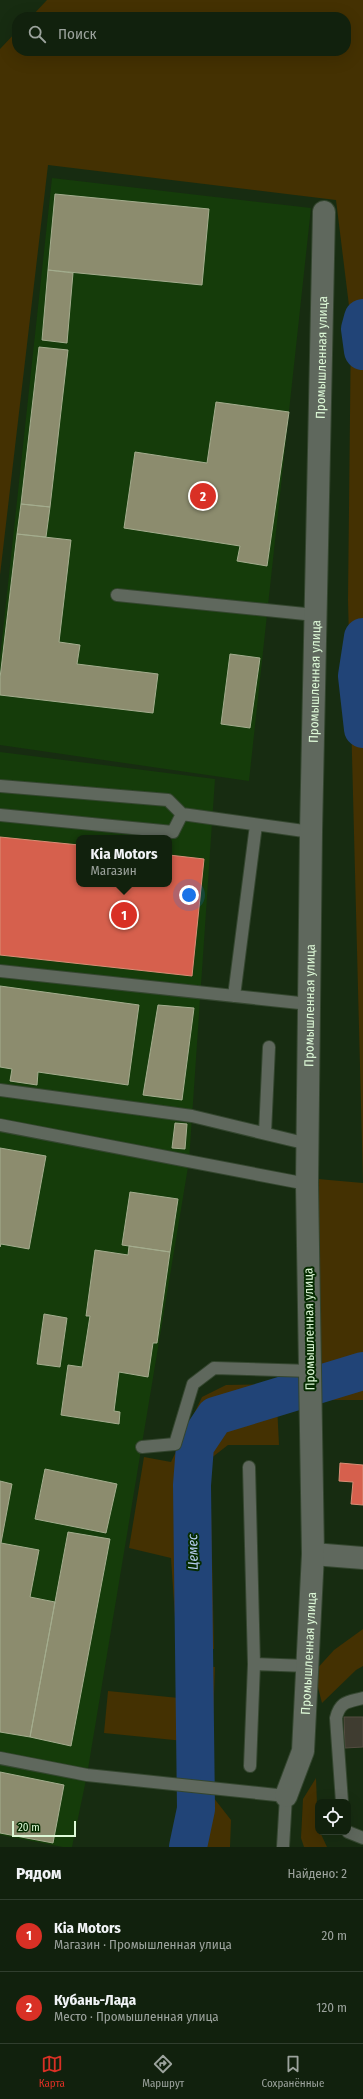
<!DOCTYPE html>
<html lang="ru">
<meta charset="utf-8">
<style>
:root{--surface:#11210d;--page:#1e2e1b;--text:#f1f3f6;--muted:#9ca39d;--line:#303e2e;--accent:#d93025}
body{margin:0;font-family:"Fira Sans Condensed",sans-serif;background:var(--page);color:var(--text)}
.controls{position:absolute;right:12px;bottom:12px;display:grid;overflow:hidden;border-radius:8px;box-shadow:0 4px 16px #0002}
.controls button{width:36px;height:36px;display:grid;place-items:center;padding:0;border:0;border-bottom:1px solid var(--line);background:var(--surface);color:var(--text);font:20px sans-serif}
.scale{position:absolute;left:12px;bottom:10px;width:64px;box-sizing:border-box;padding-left:4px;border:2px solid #ddf9d7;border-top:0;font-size:11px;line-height:14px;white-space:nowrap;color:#ddf9d7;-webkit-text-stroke:3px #062c00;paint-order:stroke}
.you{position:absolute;left:189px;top:895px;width:14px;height:14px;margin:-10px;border:3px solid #fff;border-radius:50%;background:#1a73e8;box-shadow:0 0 0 6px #1a73e833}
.badge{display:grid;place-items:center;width:26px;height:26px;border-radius:50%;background:var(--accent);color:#fff;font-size:13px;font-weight:700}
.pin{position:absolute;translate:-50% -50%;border:2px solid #fff;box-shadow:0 1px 4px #0006}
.popup{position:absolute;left:76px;top:835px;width:96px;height:52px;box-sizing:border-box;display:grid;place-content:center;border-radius:8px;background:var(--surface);filter:drop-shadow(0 1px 3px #0005);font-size:13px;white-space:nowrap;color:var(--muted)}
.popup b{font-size:15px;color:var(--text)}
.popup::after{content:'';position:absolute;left:50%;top:100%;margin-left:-8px;border:8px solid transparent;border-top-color:var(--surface)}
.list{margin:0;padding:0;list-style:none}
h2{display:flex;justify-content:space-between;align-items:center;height:52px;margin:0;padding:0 16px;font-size:17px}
h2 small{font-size:13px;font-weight:400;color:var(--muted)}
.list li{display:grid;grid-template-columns:26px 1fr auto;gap:12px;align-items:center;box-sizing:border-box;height:72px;padding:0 16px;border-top:1px solid var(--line)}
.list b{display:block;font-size:15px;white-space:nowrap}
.list p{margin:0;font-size:13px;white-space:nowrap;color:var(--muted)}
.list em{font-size:13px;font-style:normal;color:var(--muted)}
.icon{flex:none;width:22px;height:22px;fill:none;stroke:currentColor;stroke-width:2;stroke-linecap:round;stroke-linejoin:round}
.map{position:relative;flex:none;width:363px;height:1847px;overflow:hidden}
.search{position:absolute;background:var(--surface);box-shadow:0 4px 16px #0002;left:12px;right:12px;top:12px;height:44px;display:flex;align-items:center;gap:10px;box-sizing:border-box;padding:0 14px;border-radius:16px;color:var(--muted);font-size:15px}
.sheet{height:196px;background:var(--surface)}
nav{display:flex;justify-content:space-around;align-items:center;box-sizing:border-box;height:56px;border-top:1px solid var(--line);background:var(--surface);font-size:11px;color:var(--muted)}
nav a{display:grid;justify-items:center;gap:2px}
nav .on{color:var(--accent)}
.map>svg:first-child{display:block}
.built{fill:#153c0a;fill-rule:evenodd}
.green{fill:#443102}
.shops{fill:#d6604d;stroke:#d88e76}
.industry{fill:#8c8c6e;stroke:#a4ad8e}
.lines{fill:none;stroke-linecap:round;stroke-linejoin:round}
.river{stroke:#214477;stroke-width:38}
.building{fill:#3f3c30;stroke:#544d41}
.service-casing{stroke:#34462f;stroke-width:14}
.minor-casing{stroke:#34462f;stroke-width:24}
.service{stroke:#5f685d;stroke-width:12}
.minor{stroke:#5f685d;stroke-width:22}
.labels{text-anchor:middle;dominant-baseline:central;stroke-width:4;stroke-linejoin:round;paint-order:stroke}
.street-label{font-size:13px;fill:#ddf9d7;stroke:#062c00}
.water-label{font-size:14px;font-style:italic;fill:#b9cff2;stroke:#062c00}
</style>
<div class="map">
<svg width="363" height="1847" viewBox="0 0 363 1847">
<rect width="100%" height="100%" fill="#172c11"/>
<!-- built -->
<path class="built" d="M 52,178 L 311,208 L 249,781 L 0,745 L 0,658 Z
M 0,752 L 215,779 L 189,1161 L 87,1775 L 72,1847 L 63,1847 L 0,1835 ZM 79,838 L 169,838 L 169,884 L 79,884 Z"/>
<!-- green -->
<path class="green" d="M 47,0 L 363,0 L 363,1400 L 321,1400 L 318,1179 L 363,1183 L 348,600 L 351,322 L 336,200 L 48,165 L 0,575 L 0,49 L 17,31 L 17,51 L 346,51 L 346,17 L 31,17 Z
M 276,1384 L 279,1445 L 228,1445 L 210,1459 L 214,1649 L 177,1648 L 171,1558 L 129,1548 L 144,1457 L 171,1462 L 202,1397 L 226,1385 Z
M 363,1629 L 363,1666 L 356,1670 L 322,1703 L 314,1672 L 334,1650 Z
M 179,1663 L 215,1667 L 211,1781 L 180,1778 L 184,1741 L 104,1733 L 108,1691 L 179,1698 Z
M 316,1778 L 318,1832 L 320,1832 L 327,1847 L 304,1847 L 301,1838 L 303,1799 Z
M 213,1797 L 231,1820 L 230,1847 L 171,1847 L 184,1806 Z"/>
<!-- shops -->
<path class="shops" d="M 0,837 L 79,845 L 79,884 L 169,884 L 169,855 L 204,859 L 192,976 L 0,955 Z
M 340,1463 L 363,1465 L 363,1505 L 351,1504 L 353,1482 L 339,1481 Z"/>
<!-- industry -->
<path class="industry" d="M 55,194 L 209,209 L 202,285 L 48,270 Z
M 48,270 L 73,273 L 67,343 L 42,340 Z
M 39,347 L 68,350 L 50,507 L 21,504 Z
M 216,402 L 289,412 L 267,566 L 237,561 L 240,546 L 124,528 L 135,452 L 207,463 Z
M 21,504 L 50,507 L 46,537 L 17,534 Z
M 17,534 L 71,540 L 59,642 L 80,645 L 77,664 L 158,674 L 153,713 L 0,695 L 0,678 Z
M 230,654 L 260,658 L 250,728 L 221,724 Z
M 0,986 L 139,1005 L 128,1085 L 38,1072 L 37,1085 L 10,1081 L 12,1069 L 0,1067 Z
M 158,1005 L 194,1008 L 182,1100 L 143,1095 Z
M 175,1123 L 187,1124 L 185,1149 L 172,1148 Z
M 0,1148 L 46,1156 L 29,1249 L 1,1244 L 0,1247 Z
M 130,1192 L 178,1199 L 170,1252 L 122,1245 Z
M 129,1246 L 170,1252 L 157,1343 L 153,1343 L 148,1377 L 119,1372 L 114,1411 L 120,1412 L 119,1424 L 61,1415 L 68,1365 L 82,1367 L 90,1316 L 86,1316 L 95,1250 L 128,1255 Z
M 44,1314 L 67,1318 L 60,1367 L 37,1364 Z
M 45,1469 L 117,1484 L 106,1533 L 35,1519 Z
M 0,1481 L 12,1484 L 1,1543 L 39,1550 L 30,1597 L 55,1602 L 30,1737 L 0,1732 Z
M 68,1532 L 110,1539 L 71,1746 L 30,1737 Z
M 0,1772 L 64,1785 L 53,1843 L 0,1833 Z"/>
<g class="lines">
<!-- river -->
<path class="river" d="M 363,318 L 360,329 L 363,351
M 363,637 L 357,676 L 363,729
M 188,1847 L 196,1809 L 192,1485 L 195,1446 L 215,1416 L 363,1371"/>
</g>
<!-- building -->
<path class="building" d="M 344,1717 L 363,1717 L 363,1747 L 345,1748 Z"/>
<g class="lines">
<defs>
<path id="service" d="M 117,595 L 315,615
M 0,786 L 168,800 L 182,814 L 311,832
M 0,815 L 173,832 L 182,814
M 0,971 L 309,1004
M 234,996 L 256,825
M 0,1090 L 192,1116 L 308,1144
M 0,1125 L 307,1184
M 265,1133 L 269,1047
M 142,1447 L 175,1444 L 193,1384 L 214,1368 L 311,1371
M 249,1467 L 254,1664
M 0,1758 L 87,1775 L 286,1796 L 283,1847
M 250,1766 L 254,1664 L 307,1666
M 342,1802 L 336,1718 C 340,1701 348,1702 363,1698
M 348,1832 L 363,1838"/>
<g id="minor">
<path d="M 313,1554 L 363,1558"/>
<path id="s1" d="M 286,1796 L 303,1751 L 313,1554 L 307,1184 L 311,832 L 324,212"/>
</g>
</defs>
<!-- service casing -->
<use href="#service" class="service-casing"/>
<!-- minor casing -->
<use href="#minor" class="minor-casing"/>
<!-- service -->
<use href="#service" class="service"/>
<!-- minor -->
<use href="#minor" class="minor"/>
</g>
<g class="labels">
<!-- street labels -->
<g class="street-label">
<text stroke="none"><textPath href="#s1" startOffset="1442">Промышленная улица</textPath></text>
<text stroke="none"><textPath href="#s1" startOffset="1118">Промышленная улица</textPath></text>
<text stroke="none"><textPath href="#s1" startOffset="794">Промышленная улица</textPath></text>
<text transform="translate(309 1329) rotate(-91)">Промышленная улица</text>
<text stroke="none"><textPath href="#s1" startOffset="146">Промышленная улица</textPath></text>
</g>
<!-- water labels -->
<g class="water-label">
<text transform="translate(193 1552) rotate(-91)">Цемес</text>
</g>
</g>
</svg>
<div class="controls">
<button><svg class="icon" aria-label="locate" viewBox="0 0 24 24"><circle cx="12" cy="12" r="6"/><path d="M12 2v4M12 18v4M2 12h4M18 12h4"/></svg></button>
</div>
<div class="scale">20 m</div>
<div class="you"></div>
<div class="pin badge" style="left:124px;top:915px">1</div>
<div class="popup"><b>Kia Motors</b>Магазин</div>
<div class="pin badge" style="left:203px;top:496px">2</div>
<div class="search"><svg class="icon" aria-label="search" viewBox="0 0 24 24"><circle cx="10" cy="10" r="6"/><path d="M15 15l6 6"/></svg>Поиск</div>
</div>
<section class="sheet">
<h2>Рядом<small>Найдено: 2</small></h2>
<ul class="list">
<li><span class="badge">1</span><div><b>Kia Motors</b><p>Магазин · Промышленная улица</p></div><em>20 m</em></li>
<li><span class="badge">2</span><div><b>Кубань-Лада</b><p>Место · Промышленная улица</p></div><em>120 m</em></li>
</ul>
</section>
<nav>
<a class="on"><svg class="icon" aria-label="map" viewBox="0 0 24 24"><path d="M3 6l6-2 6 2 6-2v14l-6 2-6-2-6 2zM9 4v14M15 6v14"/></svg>Карта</a>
<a><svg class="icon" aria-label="directions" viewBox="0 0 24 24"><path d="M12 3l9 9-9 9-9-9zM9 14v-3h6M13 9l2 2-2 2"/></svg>Маршрут</a>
<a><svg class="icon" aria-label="saved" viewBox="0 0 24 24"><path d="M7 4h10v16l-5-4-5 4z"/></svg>Сохранённые</a>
</nav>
